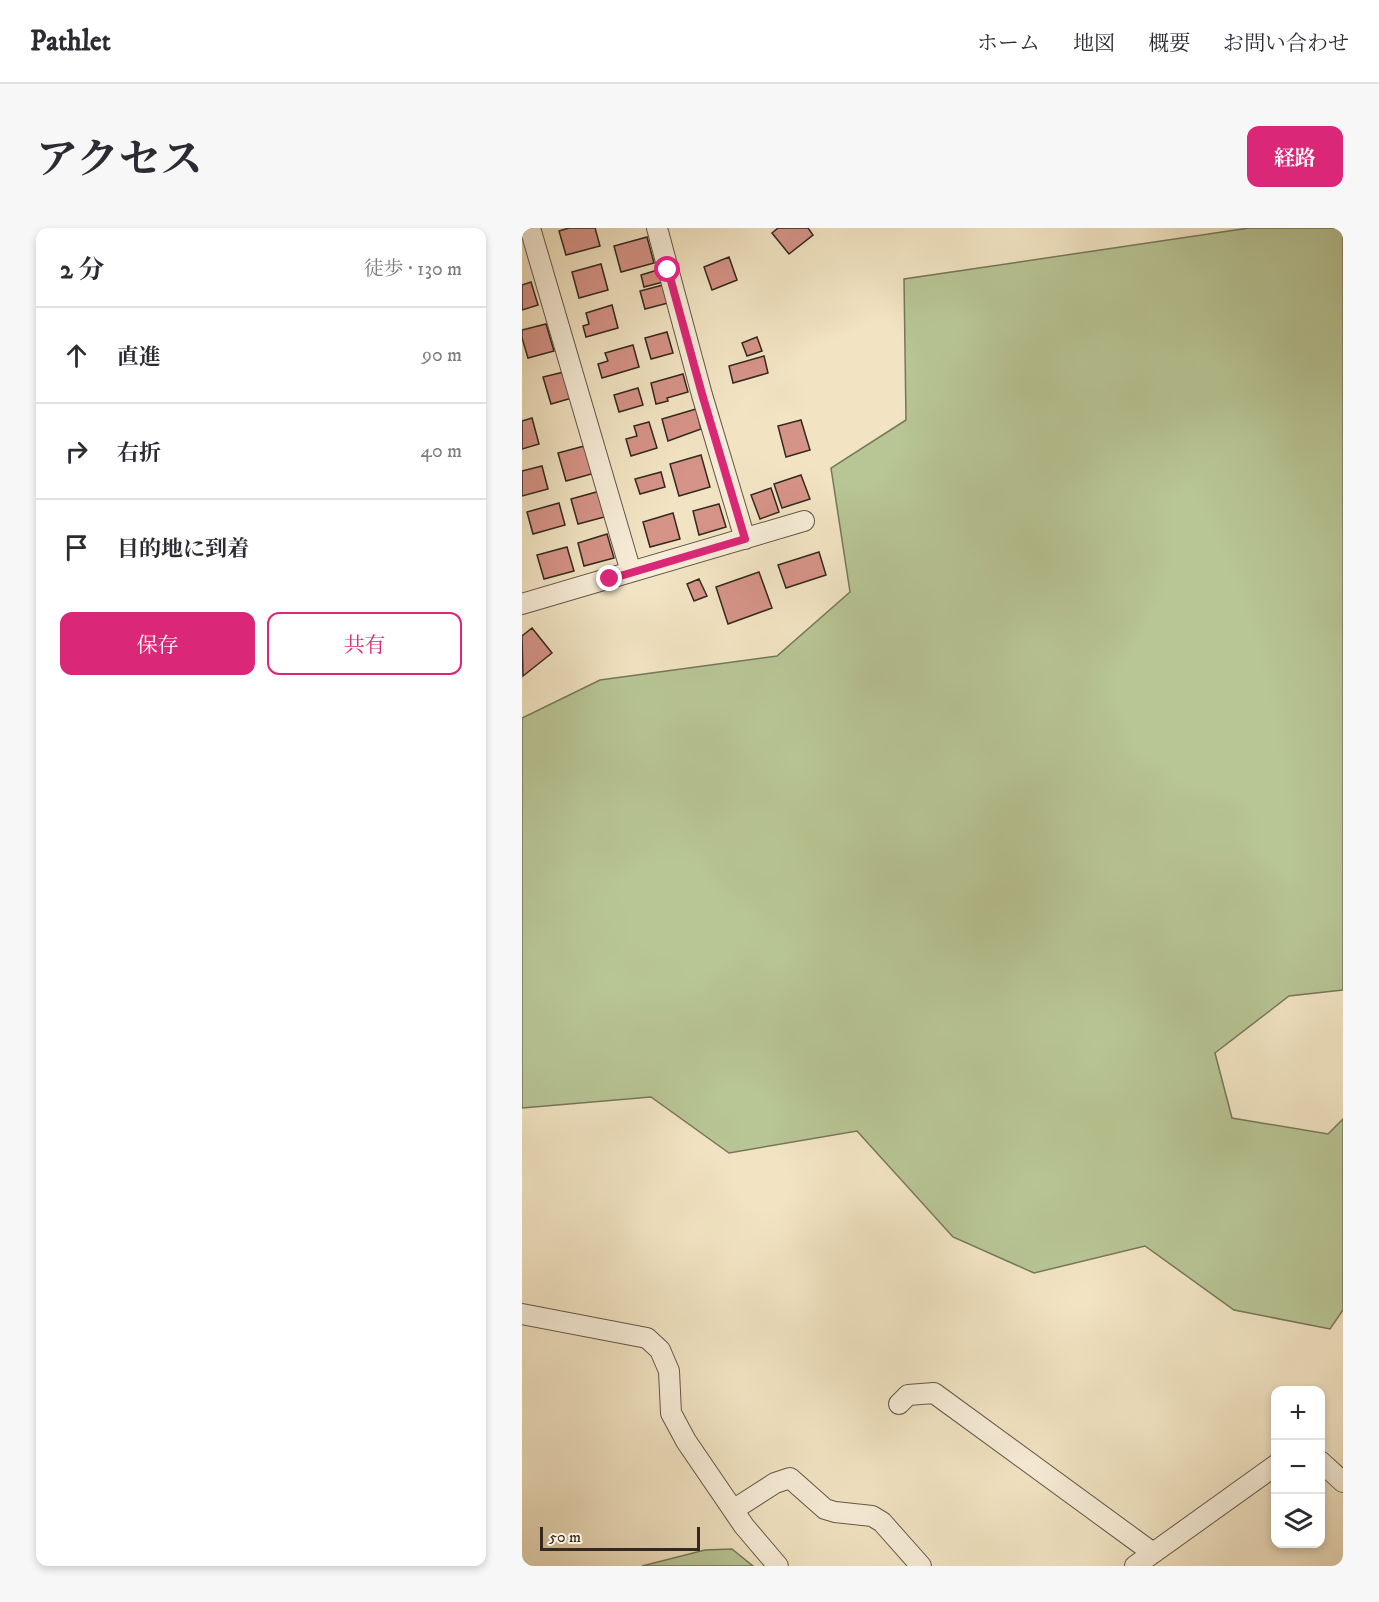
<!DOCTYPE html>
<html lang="ja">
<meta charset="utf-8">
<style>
:root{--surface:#fff;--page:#f7f7f7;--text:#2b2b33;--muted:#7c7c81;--line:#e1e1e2;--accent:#db2777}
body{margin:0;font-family:"IM FELL DW Pica","Noto Serif JP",serif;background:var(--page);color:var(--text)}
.controls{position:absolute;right:18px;bottom:18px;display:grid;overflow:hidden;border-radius:12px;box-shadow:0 3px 9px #0003}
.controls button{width:54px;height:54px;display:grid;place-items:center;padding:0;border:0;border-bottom:2px solid var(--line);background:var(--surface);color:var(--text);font:30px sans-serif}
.scale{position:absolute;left:18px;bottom:15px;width:160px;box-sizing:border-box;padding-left:6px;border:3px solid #332921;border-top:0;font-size:16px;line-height:21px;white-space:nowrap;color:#332921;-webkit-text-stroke:4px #f7edd8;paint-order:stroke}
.stop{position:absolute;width:18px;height:18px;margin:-14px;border:4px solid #db2777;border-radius:50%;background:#fff}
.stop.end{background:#db2777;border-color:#fff;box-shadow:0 2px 6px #0008}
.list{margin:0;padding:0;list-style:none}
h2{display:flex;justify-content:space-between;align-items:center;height:78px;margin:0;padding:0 24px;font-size:26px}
h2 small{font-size:20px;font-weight:400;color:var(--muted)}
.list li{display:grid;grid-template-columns:39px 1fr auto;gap:18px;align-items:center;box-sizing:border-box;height:96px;padding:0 24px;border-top:2px solid var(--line)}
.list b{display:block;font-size:22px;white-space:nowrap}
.list em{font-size:20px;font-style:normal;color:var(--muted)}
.actions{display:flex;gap:12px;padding:18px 24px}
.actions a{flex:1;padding:14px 0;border:2px solid var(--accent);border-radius:12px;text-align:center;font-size:21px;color:var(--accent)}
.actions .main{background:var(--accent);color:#fff}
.icon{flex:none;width:33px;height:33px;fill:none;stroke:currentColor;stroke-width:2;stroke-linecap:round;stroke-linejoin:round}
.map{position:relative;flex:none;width:821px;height:1338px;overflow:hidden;border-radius:12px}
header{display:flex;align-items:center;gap:36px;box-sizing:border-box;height:84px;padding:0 30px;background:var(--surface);border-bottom:2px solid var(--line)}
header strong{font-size:28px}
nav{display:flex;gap:33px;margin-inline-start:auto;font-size:21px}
.intro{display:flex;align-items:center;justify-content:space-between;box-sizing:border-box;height:144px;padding:0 36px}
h1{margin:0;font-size:42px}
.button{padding:15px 27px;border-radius:12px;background:var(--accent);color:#fff;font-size:21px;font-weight:700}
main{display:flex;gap:36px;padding:0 36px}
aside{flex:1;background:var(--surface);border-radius:12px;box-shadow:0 3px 9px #0003}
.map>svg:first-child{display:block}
.green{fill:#b8c595;stroke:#76775b;stroke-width:1.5}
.building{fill:#d69488;stroke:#332921;stroke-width:1.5}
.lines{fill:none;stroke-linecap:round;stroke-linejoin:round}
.street-casing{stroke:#63584a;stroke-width:22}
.street{stroke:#f7edd8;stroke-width:20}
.route{stroke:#db2777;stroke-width:8}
</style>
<header>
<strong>Pathlet</strong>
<nav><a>ホーム</a><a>地図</a><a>概要</a><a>お問い合わせ</a></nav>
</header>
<div class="intro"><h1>アクセス</h1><a class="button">経路</a></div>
<main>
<aside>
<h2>2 分<small>徒歩 · 130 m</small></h2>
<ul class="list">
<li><svg class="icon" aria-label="ahead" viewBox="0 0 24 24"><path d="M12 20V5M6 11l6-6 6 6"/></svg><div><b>直進</b></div><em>90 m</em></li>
<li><svg class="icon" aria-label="right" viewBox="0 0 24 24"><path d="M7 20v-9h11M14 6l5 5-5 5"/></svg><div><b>右折</b></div><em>40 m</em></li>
<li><svg class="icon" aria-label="arrive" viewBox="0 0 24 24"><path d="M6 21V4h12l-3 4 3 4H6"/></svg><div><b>目的地に到着</b></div></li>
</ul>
<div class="actions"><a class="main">保存</a><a>共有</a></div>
</aside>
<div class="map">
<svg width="821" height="1338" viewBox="0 0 821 1338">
<rect width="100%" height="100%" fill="#f2e4c3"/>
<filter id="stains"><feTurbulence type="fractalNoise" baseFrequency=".00333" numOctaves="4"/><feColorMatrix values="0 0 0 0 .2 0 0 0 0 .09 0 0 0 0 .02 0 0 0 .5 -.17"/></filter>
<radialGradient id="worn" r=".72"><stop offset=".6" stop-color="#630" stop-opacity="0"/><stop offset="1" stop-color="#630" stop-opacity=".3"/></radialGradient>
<!-- green -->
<path class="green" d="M 727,0 L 821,0 L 821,762 L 767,768 L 693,825 L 710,890 L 806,906 L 821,891 L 821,1082 L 808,1101 L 712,1082 L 623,1018 L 512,1045 L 431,1009 L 335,903 L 207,925 L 129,869 L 0,880 L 0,490 L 78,452 L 255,428 L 328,364 L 309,240 L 384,192 L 382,51 Z
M 210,1321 L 231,1338 L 120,1338 L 183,1322 Z"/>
<!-- building -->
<path class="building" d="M 47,0 L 73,0 L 78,18 L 44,27 L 37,3 Z
M 256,0 L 286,0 L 291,7 L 267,26 L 250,5 Z
M 125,9 L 132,35 L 99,44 L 92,18 Z
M 207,29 L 215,52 L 190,62 L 182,39 Z
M 79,36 L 86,62 L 57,70 L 50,44 Z
M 142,40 L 145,53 L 122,59 L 119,47 Z
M 9,54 L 16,77 L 0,82 L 0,57 Z
M 141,57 L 146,75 L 123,81 L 118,63 Z
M 90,77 L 96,100 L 64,109 L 61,98 L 67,96 L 64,85 Z
M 24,96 L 32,123 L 6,130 L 0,110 L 0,102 Z
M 145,104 L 151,125 L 129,131 L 123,110 Z
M 235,109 L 240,123 L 225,128 L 220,115 Z
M 111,117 L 117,139 L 80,150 L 76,136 L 86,133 L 83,125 Z
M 242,128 L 246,145 L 211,155 L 207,138 Z
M 42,144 L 50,170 L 29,176 L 21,149 Z
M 161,146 L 166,164 L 145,170 L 146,173 L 134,176 L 129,155 Z
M 116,160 L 121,177 L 97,184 L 92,167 Z
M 174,181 L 179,201 L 146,213 L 140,191 Z
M 10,190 L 17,216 L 0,221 L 0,193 Z
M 279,192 L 288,222 L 264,229 L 256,198 Z
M 127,194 L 135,220 L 109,228 L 104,211 L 115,208 L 112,198 Z
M 66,217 L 73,245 L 44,253 L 36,225 Z
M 179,227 L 188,259 L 157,268 L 148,236 Z
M 20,238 L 26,261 L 0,268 L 0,243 Z
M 139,244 L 143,259 L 118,266 L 113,251 Z
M 279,247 L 288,271 L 260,280 L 252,256 Z
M 249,260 L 257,284 L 238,291 L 229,267 Z
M 78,263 L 86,288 L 56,296 L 49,271 Z
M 37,275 L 43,297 L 11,306 L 5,284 Z
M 197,276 L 204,299 L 177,307 L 171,283 Z
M 151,285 L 158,311 L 128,319 L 121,294 Z
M 85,306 L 92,330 L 62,338 L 56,315 Z
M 45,319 L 52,343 L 22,351 L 15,327 Z
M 297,324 L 304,347 L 264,360 L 256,337 Z
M 237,344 L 250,380 L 206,396 L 194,359 Z
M 177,351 L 185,368 L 172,373 L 165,356 Z
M 10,400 L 30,425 L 1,448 L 0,408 Z"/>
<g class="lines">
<defs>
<path id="street" d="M 8,0 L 109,344
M 135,0 L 180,167 L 223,311
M 0,376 L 282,293
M 0,1086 L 125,1110 L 138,1122 L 147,1143 L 149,1185 L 164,1213 L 222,1298 L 256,1338
M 377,1176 L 386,1167 L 412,1165 L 631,1325
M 798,1233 L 821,1254
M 211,1282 L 253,1255 L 268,1250 L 303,1281 L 313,1284 L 350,1288 L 360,1294 L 399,1338
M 613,1338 L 754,1237"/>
</defs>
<!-- street casing -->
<use href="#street" class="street-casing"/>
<!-- street -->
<use href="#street" class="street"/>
</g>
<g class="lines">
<!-- route -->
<path class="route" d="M 88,351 L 223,311 L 180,166 L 146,42"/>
</g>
<rect width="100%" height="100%" filter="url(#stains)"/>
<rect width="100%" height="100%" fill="url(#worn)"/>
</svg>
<div class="controls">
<button>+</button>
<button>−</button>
<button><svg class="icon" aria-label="layers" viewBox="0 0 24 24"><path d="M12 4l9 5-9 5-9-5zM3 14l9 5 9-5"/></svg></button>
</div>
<div class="scale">50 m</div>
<div class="stop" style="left:146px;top:42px"></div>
<div class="stop end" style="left:88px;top:351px"></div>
</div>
</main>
